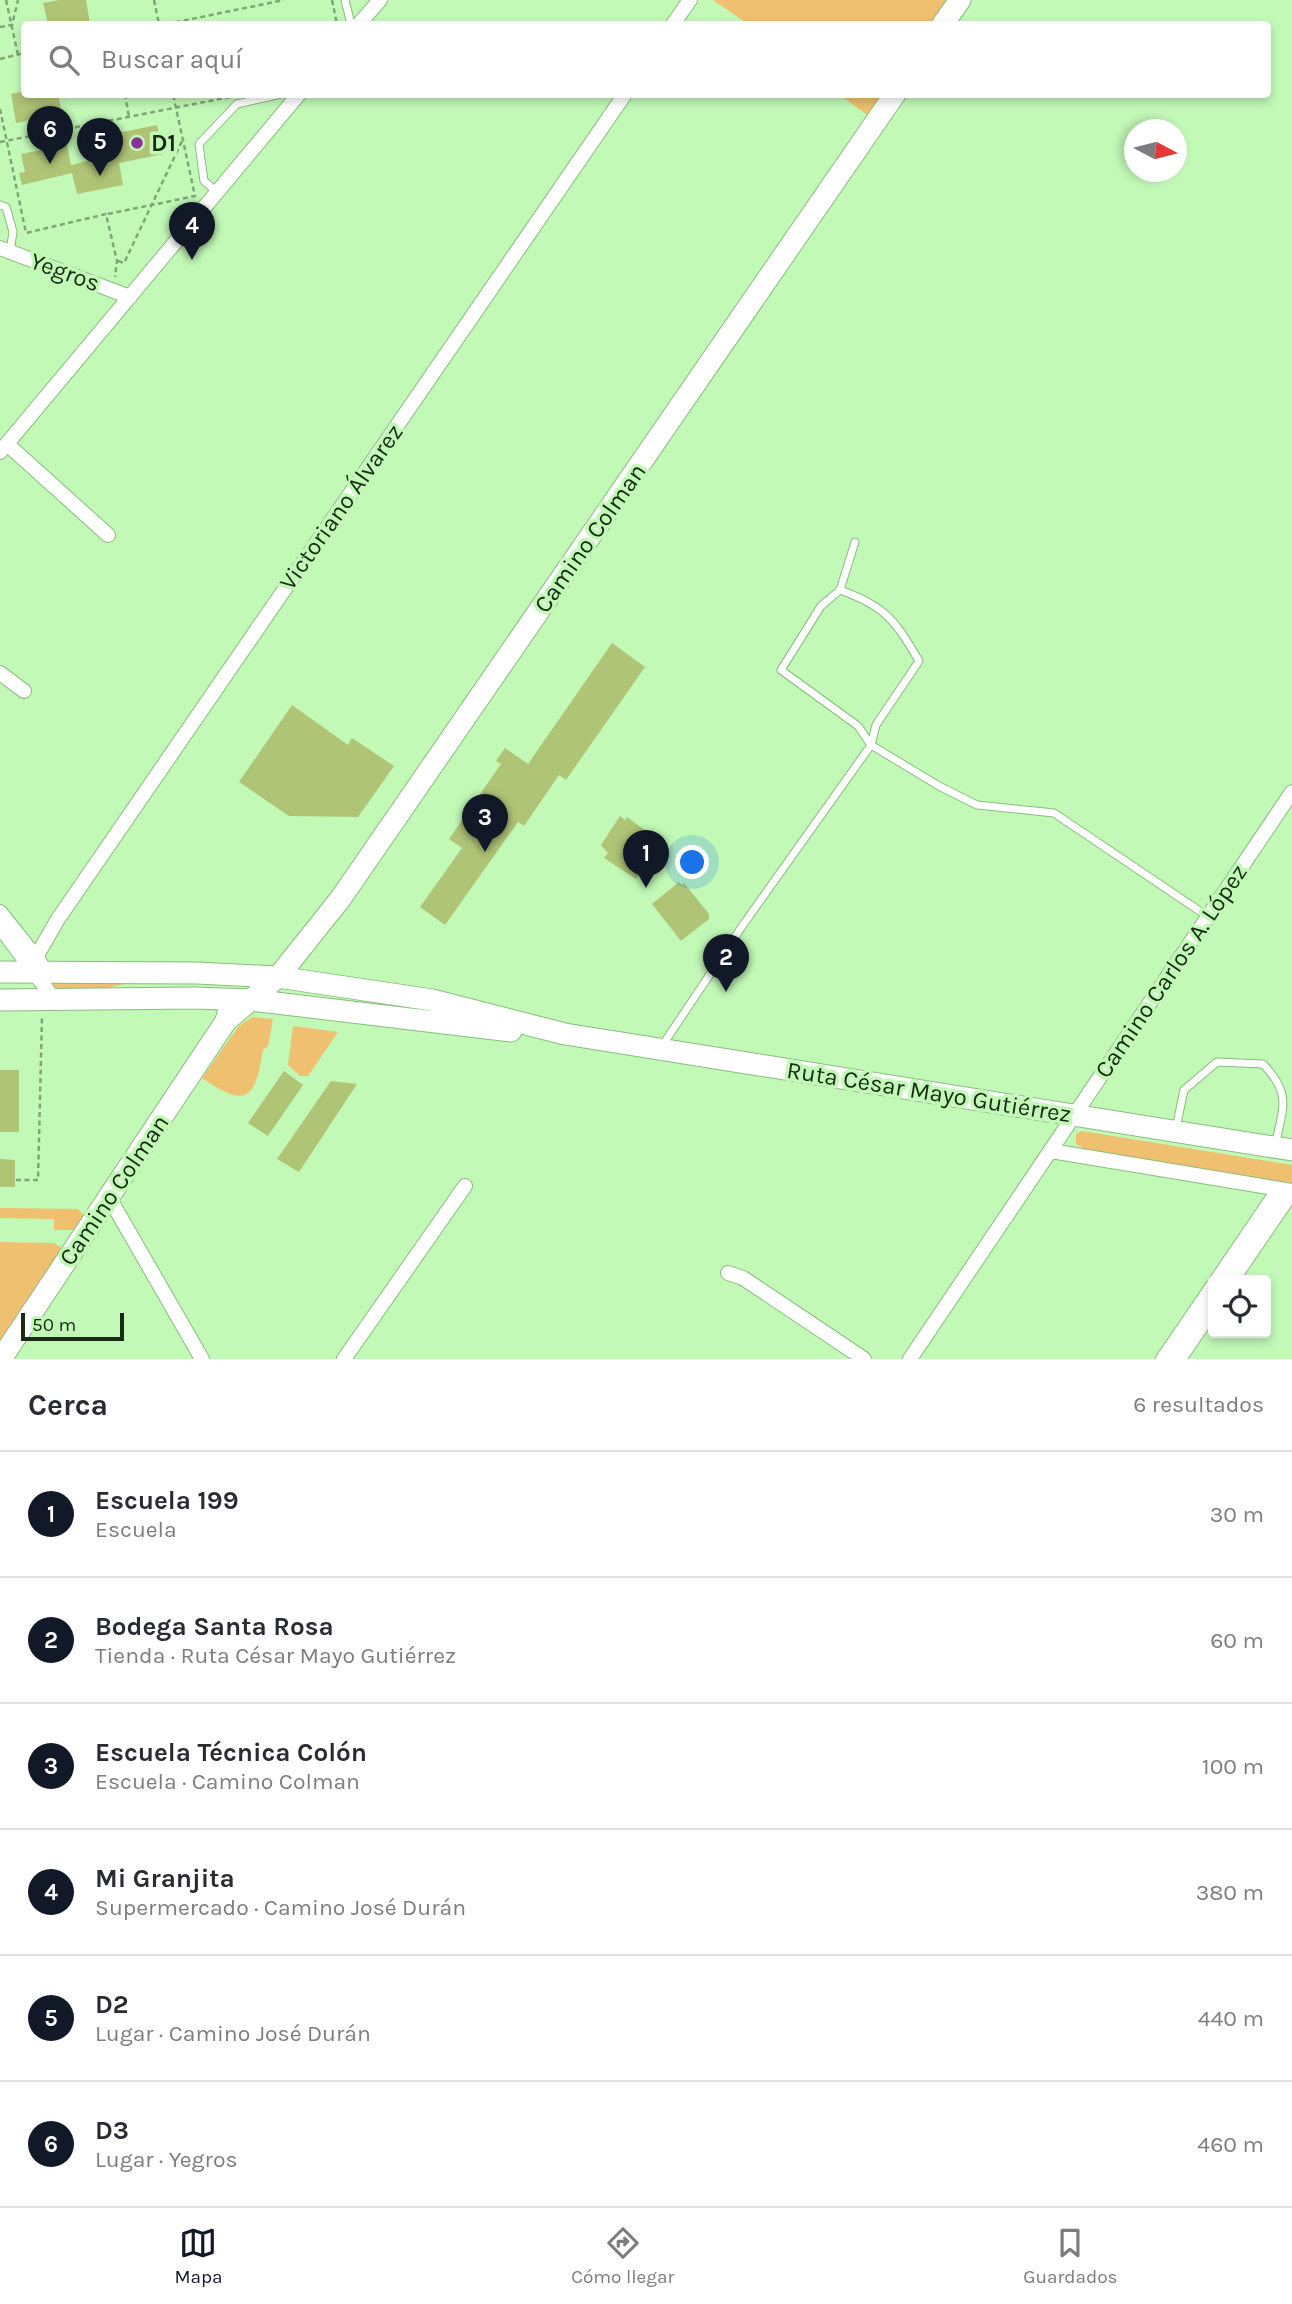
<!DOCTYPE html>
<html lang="es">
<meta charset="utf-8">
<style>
:root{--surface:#fff;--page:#f2f2f3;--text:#2b2b33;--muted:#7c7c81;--line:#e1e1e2;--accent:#111827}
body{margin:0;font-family:Karla,sans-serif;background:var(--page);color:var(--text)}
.controls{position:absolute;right:21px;bottom:21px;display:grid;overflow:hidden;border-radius:7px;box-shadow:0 4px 10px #0003}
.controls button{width:63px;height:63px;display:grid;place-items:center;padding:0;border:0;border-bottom:2px solid var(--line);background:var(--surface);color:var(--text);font:35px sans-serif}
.compass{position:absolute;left:1124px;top:119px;width:63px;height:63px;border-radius:50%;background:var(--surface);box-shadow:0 4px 10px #0003;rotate:97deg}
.scale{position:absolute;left:21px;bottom:18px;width:103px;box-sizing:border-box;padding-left:7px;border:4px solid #172c13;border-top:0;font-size:19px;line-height:24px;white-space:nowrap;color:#172c13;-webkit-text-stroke:5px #c2f9b7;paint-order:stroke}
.you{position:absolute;left:693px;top:863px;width:24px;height:24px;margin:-18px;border:5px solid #fff;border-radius:50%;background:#1a73e8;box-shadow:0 0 0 10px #1a73e833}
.badge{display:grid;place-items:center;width:46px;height:46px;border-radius:50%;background:var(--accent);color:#fff;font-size:23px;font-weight:700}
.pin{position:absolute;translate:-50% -58px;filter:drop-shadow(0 2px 4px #0008)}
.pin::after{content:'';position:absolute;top:37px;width:24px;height:21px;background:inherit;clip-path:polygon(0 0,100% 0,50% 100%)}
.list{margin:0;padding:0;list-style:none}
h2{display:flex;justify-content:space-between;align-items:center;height:91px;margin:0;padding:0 28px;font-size:30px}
h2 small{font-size:23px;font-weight:400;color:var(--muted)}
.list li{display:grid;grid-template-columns:46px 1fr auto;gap:21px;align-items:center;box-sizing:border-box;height:126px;padding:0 28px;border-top:2px solid var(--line)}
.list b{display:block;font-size:26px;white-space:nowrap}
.list p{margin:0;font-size:23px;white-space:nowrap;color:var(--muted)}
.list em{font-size:23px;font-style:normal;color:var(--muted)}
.icon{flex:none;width:38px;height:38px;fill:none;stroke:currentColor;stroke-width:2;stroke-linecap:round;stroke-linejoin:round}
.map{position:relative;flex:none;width:1292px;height:1359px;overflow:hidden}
.search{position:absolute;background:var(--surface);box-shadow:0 4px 10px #0003;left:21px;right:21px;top:21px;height:77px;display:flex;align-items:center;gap:18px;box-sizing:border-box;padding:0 24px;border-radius:7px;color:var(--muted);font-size:26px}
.sheet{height:847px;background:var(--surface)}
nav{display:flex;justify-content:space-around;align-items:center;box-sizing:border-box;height:98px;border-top:2px solid var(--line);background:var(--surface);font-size:19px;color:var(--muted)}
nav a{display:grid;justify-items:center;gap:4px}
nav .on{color:var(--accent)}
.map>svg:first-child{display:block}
.green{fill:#eec070}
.building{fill:#b0c476}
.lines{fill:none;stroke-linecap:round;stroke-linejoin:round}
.lane-casing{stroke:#89bd7e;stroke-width:9}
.street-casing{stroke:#89bd7e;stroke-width:16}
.secondary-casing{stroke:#89bd7e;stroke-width:23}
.path{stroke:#7ea775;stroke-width:2.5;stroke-dasharray:5 3.5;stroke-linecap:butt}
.lane{stroke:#fff;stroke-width:7}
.street{stroke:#fff;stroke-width:14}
.secondary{stroke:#fff;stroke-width:21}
.poi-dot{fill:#8a309c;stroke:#c2f9b7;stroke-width:2.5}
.labels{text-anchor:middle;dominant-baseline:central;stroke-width:7;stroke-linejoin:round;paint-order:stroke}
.poi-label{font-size:24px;font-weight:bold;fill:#172c13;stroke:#c2f9b7;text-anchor:start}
.street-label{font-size:24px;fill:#172c13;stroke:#c2f9b7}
</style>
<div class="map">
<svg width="1292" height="1359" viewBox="0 0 1292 1359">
<rect width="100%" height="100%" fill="#c2f9b7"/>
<!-- green -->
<path class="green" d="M 713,0 L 950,0 L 933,24 L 748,24 Z
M 840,95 L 884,95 L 870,117 Z
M 50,982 L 129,983 L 103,989 L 56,991 Z
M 252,1017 L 273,1019 L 268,1046 L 263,1050 C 255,1101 246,1108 202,1078 L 238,1027 Z
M 293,1026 L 338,1032 L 308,1076 L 300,1076 L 288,1065 Z
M 1082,1131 L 1292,1165 L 1292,1186 L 1087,1150 L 1076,1144 L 1076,1134 Z
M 0,1208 L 78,1209 L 85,1216 L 74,1230 L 54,1230 L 54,1219 L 0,1218 Z
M 0,1242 L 54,1243 L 62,1248 L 0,1348 Z"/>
<!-- building -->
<path class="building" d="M 59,0 L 86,0 L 90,23 L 48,24 L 43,3 Z
M 24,91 L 24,94 L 58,94 L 62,113 L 16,123 L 11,94 Z
M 157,125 L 164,154 L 119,163 L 123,185 L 77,194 L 72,173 L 22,185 L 19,173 L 25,172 L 21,154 L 67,145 L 71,165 L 88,161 L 116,155 L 112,134 Z
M 612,643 L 645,667 L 566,780 L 559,775 L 524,826 L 518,822 L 445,925 L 420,907 L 462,848 L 449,839 L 501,764 L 496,761 L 505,748 L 528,764 Z
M 292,705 L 348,745 L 352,738 L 394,766 L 358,817 L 289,816 L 239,782 Z
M 620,816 L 625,820 L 627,817 L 661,842 L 636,879 L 604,858 L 608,853 L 601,845 Z
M 679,882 L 682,885 L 684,883 L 709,914 L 709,919 L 681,941 L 652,904 Z
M 0,1070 L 19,1070 L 19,1132 L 0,1132 Z
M 284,1071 L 303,1085 L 268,1136 L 248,1123 Z
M 331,1081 L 357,1084 L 299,1172 L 277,1159 Z
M 0,1159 L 15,1160 L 15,1187 L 0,1187 Z"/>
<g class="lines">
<defs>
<path id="lane" d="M 345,0 L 351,24
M 217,192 L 204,181 L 199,144 L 237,104 L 281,94
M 0,205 L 6,207 L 13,232 L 10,251
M 840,590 L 821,606 L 781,670 L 858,726 L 871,745 L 939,786 L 977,805 L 1054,813 L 1207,916
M 662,1046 L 743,925 L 871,745 L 876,725 L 919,661 C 895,620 885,606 840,590 L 855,542
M 1176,1128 L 1184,1090 L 1217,1062 L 1263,1064 C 1292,1094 1283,1107 1275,1146"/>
<path id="street" d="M 359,24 L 380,0
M 673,24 L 690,0
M 0,248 L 130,297
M 7,444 L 108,535
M 0,452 L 299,94
M 0,673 L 24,691
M 0,912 L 40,962
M 0,927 L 54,999
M 36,957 L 58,919 L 625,94
M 1051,1151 L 1292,1191
M 110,1199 L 202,1359
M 728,1273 L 743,1278 L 864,1359
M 1217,1280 L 1279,1189
M 1232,1280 L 1292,1192
M 344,1359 L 465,1186
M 910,1359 L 1292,792
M 1163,1359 L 1213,1286
M 1179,1359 L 1213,1309"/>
<path id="secondary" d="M 943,24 L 960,0
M 0,972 L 197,973 L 278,977 L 432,1000 L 565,1034 L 1292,1150
M 0,1000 L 195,998 L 251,1000 L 511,1031
M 226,1021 L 278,977 L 341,898 L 895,94
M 1,1359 L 226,1021 L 229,1009"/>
</defs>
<!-- lane casing -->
<use href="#lane" class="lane-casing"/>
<!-- street casing -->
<use href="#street" class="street-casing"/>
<!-- secondary casing -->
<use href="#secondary" class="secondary-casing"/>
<!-- path -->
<path class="path" d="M 6,0 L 18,55
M 154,0 L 159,24
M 332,0 L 337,24
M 167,24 L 284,0
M 0,27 L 12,25 L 18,0
M 0,59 L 24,53
M 125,94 L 129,117
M 0,109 L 26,233 L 106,214 L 117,261 L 115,277
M 0,142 L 230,97
M 108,214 L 195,196 L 173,94
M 118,261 L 124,263 L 183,139
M 16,1180 L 38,1180 L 42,1017"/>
<!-- lane -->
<use href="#lane" class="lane"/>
<!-- street -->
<use href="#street" class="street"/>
<!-- secondary -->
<use href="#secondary" class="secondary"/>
</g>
<!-- markers -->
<circle class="poi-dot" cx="137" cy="143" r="7"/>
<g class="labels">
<!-- poi labels -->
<g class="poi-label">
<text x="151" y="143">D1</text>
</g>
<!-- street labels -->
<g class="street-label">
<text transform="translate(65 272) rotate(20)">Yegros</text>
<text transform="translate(341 507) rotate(-55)">Victoriano Álvarez</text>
<text transform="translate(590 538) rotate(-55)">Camino Colman</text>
<text transform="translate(1171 971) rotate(-56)">Camino Carlos A. López</text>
<text transform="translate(929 1092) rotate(9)">Ruta César Mayo Gutiérrez</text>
<text transform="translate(114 1190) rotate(-56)">Camino Colman</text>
</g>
</g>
</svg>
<div class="controls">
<button><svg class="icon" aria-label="locate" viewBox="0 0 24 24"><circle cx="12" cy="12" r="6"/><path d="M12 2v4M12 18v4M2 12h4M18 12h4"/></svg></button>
</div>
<svg class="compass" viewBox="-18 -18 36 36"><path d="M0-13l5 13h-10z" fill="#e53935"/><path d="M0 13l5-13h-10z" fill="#7c7c81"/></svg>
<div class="scale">50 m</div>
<div class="you"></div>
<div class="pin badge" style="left:646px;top:888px">1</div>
<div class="pin badge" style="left:726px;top:992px">2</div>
<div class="pin badge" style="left:485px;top:852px">3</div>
<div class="pin badge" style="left:192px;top:260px">4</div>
<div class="pin badge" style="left:100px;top:176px">5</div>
<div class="pin badge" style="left:50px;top:164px">6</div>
<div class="search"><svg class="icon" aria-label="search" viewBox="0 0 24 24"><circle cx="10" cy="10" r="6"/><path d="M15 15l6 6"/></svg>Buscar aquí</div>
</div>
<section class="sheet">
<h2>Cerca<small>6 resultados</small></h2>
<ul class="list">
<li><span class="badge">1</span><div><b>Escuela 199</b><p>Escuela</p></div><em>30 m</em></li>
<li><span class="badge">2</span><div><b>Bodega Santa Rosa</b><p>Tienda · Ruta César Mayo Gutiérrez</p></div><em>60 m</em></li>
<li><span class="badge">3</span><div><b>Escuela Técnica Colón</b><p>Escuela · Camino Colman</p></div><em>100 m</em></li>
<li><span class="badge">4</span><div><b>Mi Granjita</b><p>Supermercado · Camino José Durán</p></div><em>380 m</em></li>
<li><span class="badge">5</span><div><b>D2</b><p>Lugar · Camino José Durán</p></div><em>440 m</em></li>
<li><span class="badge">6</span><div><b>D3</b><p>Lugar · Yegros</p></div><em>460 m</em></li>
</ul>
</section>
<nav>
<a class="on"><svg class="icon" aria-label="map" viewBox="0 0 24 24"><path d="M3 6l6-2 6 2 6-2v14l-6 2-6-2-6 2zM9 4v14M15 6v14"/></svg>Mapa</a>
<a><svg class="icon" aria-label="directions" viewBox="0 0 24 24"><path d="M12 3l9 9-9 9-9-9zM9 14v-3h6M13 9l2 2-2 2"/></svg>Cómo llegar</a>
<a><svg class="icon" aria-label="saved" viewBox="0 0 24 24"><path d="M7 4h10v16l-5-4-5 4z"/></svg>Guardados</a>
</nav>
